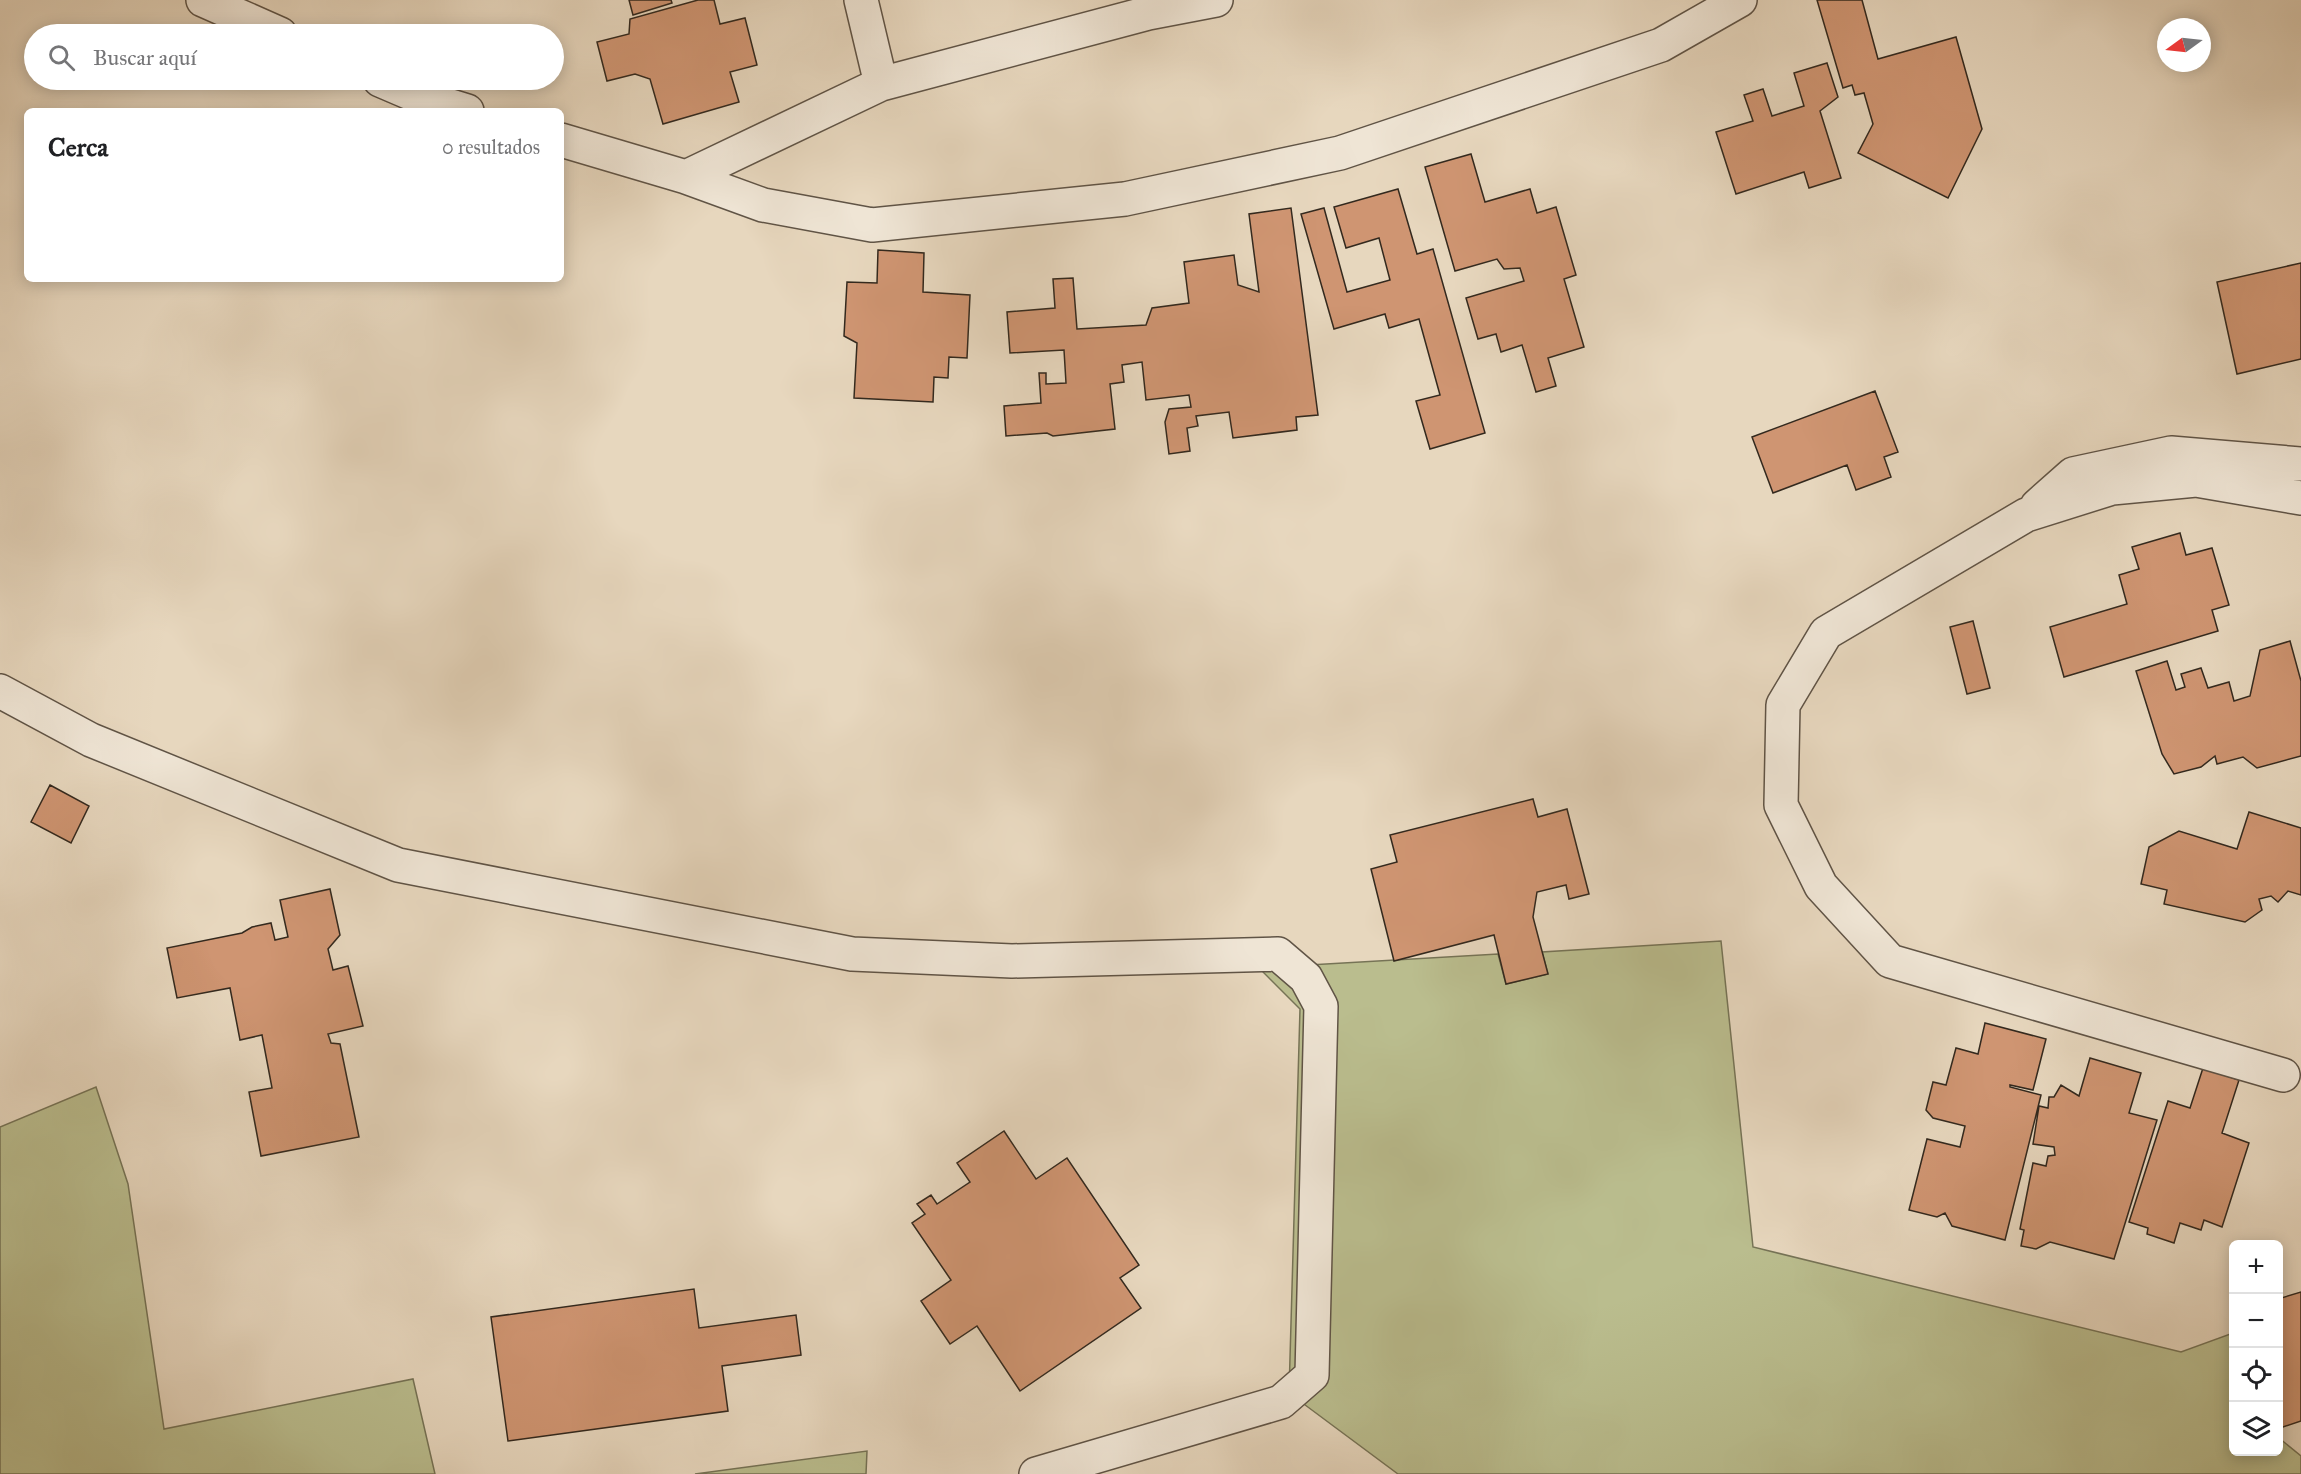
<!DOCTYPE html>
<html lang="es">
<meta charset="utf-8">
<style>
:root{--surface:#fff;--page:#f6f6f6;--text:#202124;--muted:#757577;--line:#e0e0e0}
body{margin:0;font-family:"IM FELL Great Primer",serif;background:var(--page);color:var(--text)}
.controls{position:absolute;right:18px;bottom:18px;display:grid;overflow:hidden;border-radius:9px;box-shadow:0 3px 15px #0003}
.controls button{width:54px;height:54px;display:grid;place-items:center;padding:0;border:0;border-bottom:2px solid var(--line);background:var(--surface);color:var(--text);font:30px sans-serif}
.compass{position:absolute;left:2157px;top:18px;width:54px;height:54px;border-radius:50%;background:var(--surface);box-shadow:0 3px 15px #0003;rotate:255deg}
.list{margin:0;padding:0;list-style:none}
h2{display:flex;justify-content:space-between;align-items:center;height:78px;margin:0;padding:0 24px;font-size:26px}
h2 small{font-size:20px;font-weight:400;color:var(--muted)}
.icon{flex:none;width:33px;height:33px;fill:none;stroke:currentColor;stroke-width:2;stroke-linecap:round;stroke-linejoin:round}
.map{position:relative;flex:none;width:2301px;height:1474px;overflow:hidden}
.search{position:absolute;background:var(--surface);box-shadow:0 3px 15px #0003;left:24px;top:24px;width:540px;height:66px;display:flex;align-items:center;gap:15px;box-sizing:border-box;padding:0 21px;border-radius:33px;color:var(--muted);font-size:22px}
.panel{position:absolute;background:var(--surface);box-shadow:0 3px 15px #0003;left:24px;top:108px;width:540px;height:174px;border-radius:9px}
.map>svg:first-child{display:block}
.green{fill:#babd8e;stroke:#767356;stroke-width:1.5}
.building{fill:#cf9572;stroke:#33291e;stroke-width:1.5}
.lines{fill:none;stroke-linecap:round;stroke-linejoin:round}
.street-casing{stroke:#605446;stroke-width:36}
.street{stroke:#efe5d5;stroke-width:33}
</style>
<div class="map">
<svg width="2301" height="1474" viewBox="0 0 2301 1474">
<rect width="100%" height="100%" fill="#e7d7be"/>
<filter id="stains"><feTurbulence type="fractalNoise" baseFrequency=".00333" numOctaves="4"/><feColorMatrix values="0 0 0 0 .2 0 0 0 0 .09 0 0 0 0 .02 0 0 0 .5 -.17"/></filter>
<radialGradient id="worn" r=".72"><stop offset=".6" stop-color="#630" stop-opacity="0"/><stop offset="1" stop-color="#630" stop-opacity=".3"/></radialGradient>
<!-- green -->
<path class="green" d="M 1721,941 L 1753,1247 L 2181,1352 L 2233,1333 L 2234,1452 L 2278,1452 L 2279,1438 L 2301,1456 L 2301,1474 L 1398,1474 L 1289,1393 L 1300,1009 L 1259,968 L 1498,954 L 1506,984 L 1548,974 L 1542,952 Z
M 96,1087 L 128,1184 L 164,1429 L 413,1379 L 435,1474 L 0,1474 L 0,1127 Z
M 867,1451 L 866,1474 L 695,1474 Z"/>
<!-- building -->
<path class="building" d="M 629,0 L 671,0 L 672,3 L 633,15 Z
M 698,0 L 714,0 L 720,24 L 745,18 L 757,65 L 730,72 L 739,102 L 663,124 L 650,79 L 635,74 L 607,81 L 597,42 L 629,34 L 630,19 Z
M 1817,0 L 1862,0 L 1878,59 L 1956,37 L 1982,129 L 1948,198 L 1858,153 L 1873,124 L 1864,93 L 1855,95 L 1852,85 L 1843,88 Z
M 1827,63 L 1838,97 L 1820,111 L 1841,178 L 1809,188 L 1804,172 L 1736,194 L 1716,132 L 1753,121 L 1744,95 L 1763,89 L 1772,116 L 1804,106 L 1794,73 Z
M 1471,154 L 1485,202 L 1530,189 L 1537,213 L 1556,207 L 1576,275 L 1564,279 L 1584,347 L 1548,358 L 1556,386 L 1536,392 L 1522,345 L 1501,352 L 1496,334 L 1478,339 L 1466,298 L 1524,281 L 1520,268 L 1504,269 L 1497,259 L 1455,271 L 1425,167 Z
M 1398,189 L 1417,254 L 1433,249 L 1485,433 L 1430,449 L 1416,401 L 1440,395 L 1419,319 L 1389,328 L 1385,314 L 1334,329 L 1301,214 L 1324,208 L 1347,292 L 1390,280 L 1379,238 L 1346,248 L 1334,207 Z
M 1291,208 L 1318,415 L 1296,417 L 1297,430 L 1233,438 L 1229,412 L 1196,416 L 1198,426 L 1187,428 L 1190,451 L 1169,454 L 1165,422 L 1169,409 L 1191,407 L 1189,395 L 1146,400 L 1142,362 L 1122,365 L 1124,382 L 1110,384 L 1115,429 L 1053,436 L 1047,433 L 1006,436 L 1004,406 L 1041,403 L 1039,373 L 1046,373 L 1046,384 L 1066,383 L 1064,350 L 1010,353 L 1007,312 L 1055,308 L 1053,279 L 1073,278 L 1077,329 L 1146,325 L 1152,308 L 1189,303 L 1184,262 L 1234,255 L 1238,285 L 1259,292 L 1249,214 Z
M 878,250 L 924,253 L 923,292 L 970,295 L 967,358 L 949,357 L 948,378 L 934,377 L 933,402 L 854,398 L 857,343 L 844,336 L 847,282 L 877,283 Z
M 2301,263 L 2301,359 L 2237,374 L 2217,282 Z
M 1875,391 L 1898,452 L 1884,457 L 1891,477 L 1856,490 L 1847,465 L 1773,493 L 1752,437 Z
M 2180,533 L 2186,555 L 2212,548 L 2229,605 L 2212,610 L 2218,631 L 2064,677 L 2050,627 L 2127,604 L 2119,575 L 2139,569 L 2132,547 Z
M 1973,621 L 1990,688 L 1967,694 L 1950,627 Z
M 2290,641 L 2301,681 L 2301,756 L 2257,768 L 2243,757 L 2217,764 L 2215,756 L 2201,767 L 2174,774 L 2162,754 L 2136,671 L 2167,661 L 2176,690 L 2185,687 L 2181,674 L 2201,668 L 2208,688 L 2229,682 L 2234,701 L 2250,696 L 2260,650 Z
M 50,785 L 89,806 L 71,843 L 31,822 Z
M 1533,799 L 1538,817 L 1567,809 L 1589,894 L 1569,899 L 1566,885 L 1537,892 L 1533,917 L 1548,974 L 1506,984 L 1494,935 L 1394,961 L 1371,869 L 1397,862 L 1390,835 Z
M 2249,812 L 2301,828 L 2301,895 L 2288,891 L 2278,902 L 2271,896 L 2259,899 L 2262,910 L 2245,922 L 2164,904 L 2167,890 L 2141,884 L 2149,847 L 2179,831 L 2237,849 Z
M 330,889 L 340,935 L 328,949 L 333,970 L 348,966 L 363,1026 L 328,1034 L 331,1043 L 340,1044 L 359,1137 L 261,1156 L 249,1092 L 272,1088 L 262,1035 L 240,1040 L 230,988 L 177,998 L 167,948 L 242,933 L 252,927 L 271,923 L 275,940 L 288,937 L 280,900 Z
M 1985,1023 L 2046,1039 L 2033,1090 L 2010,1085 L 2010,1087 L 2041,1095 L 2005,1240 L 1952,1226 L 1945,1213 L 1937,1217 L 1909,1210 L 1927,1139 L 1960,1147 L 1965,1126 L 1933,1118 L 1926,1110 L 1933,1082 L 1946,1085 L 1956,1048 L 1978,1054 Z
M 2090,1058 L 2141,1073 L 2129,1113 L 2157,1120 L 2114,1259 L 2050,1242 L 2036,1249 L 2021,1246 L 2024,1230 L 2020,1229 L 2033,1163 L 2046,1166 L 2048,1156 L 2055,1155 L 2054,1147 L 2033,1144 L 2039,1106 L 2048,1108 L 2049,1097 L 2054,1097 L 2061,1085 L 2079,1096 Z
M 2203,1068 L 2239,1080 L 2222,1133 L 2249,1143 L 2222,1227 L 2204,1220 L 2201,1230 L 2180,1223 L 2174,1243 L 2147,1234 L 2148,1228 L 2129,1222 L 2168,1101 L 2190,1108 Z
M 1004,1131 L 1036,1179 L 1067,1158 L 1139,1265 L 1120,1278 L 1141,1308 L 1020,1391 L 977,1326 L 950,1344 L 921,1301 L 951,1280 L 912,1223 L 925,1214 L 917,1204 L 931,1195 L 937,1204 L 970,1182 L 957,1163 Z
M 694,1289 L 699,1328 L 796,1315 L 801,1355 L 722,1366 L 728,1411 L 508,1441 L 491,1317 Z
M 2301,1292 L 2301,1421 L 2280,1428 L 2278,1422 L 2278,1299 Z"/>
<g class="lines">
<defs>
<path id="street" d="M 203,0 L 280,34
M 861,0 L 881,84
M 380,80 L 415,95 L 467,111
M 561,140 L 686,177 L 763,205 L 872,225 L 1125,199 L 1340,153 L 1661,45 L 1740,0
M 686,177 L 881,84 L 1148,13 L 1216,0
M 2037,506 L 2073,474 L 2171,453 L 2301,464
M 0,691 L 91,740 L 398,865 L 852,954 L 1012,961 L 1278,954 L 1306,978 L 1321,1006 L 1312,1375 L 1281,1402 L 1036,1474
M 2283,1075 L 1890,961 L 1821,886 L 1781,805 L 1783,705 L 1826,633 L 2026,515 L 2112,488 L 2196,480 L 2301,498"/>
</defs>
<!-- street casing -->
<use href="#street" class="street-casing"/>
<!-- street -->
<use href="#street" class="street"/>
</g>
<rect width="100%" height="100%" filter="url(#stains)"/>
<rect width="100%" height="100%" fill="url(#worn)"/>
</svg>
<div class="controls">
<button>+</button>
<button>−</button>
<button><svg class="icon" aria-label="locate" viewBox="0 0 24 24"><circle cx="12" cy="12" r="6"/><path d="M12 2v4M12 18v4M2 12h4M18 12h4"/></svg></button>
<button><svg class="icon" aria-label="layers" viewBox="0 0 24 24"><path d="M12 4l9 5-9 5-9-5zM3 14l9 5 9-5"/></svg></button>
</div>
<svg class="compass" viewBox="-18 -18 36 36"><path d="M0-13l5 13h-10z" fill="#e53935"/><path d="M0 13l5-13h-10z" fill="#757577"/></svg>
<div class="search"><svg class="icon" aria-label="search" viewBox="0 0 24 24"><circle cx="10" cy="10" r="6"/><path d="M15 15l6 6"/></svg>Buscar aquí</div>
<section class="panel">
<h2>Cerca<small>0 resultados</small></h2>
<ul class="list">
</ul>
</section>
</div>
